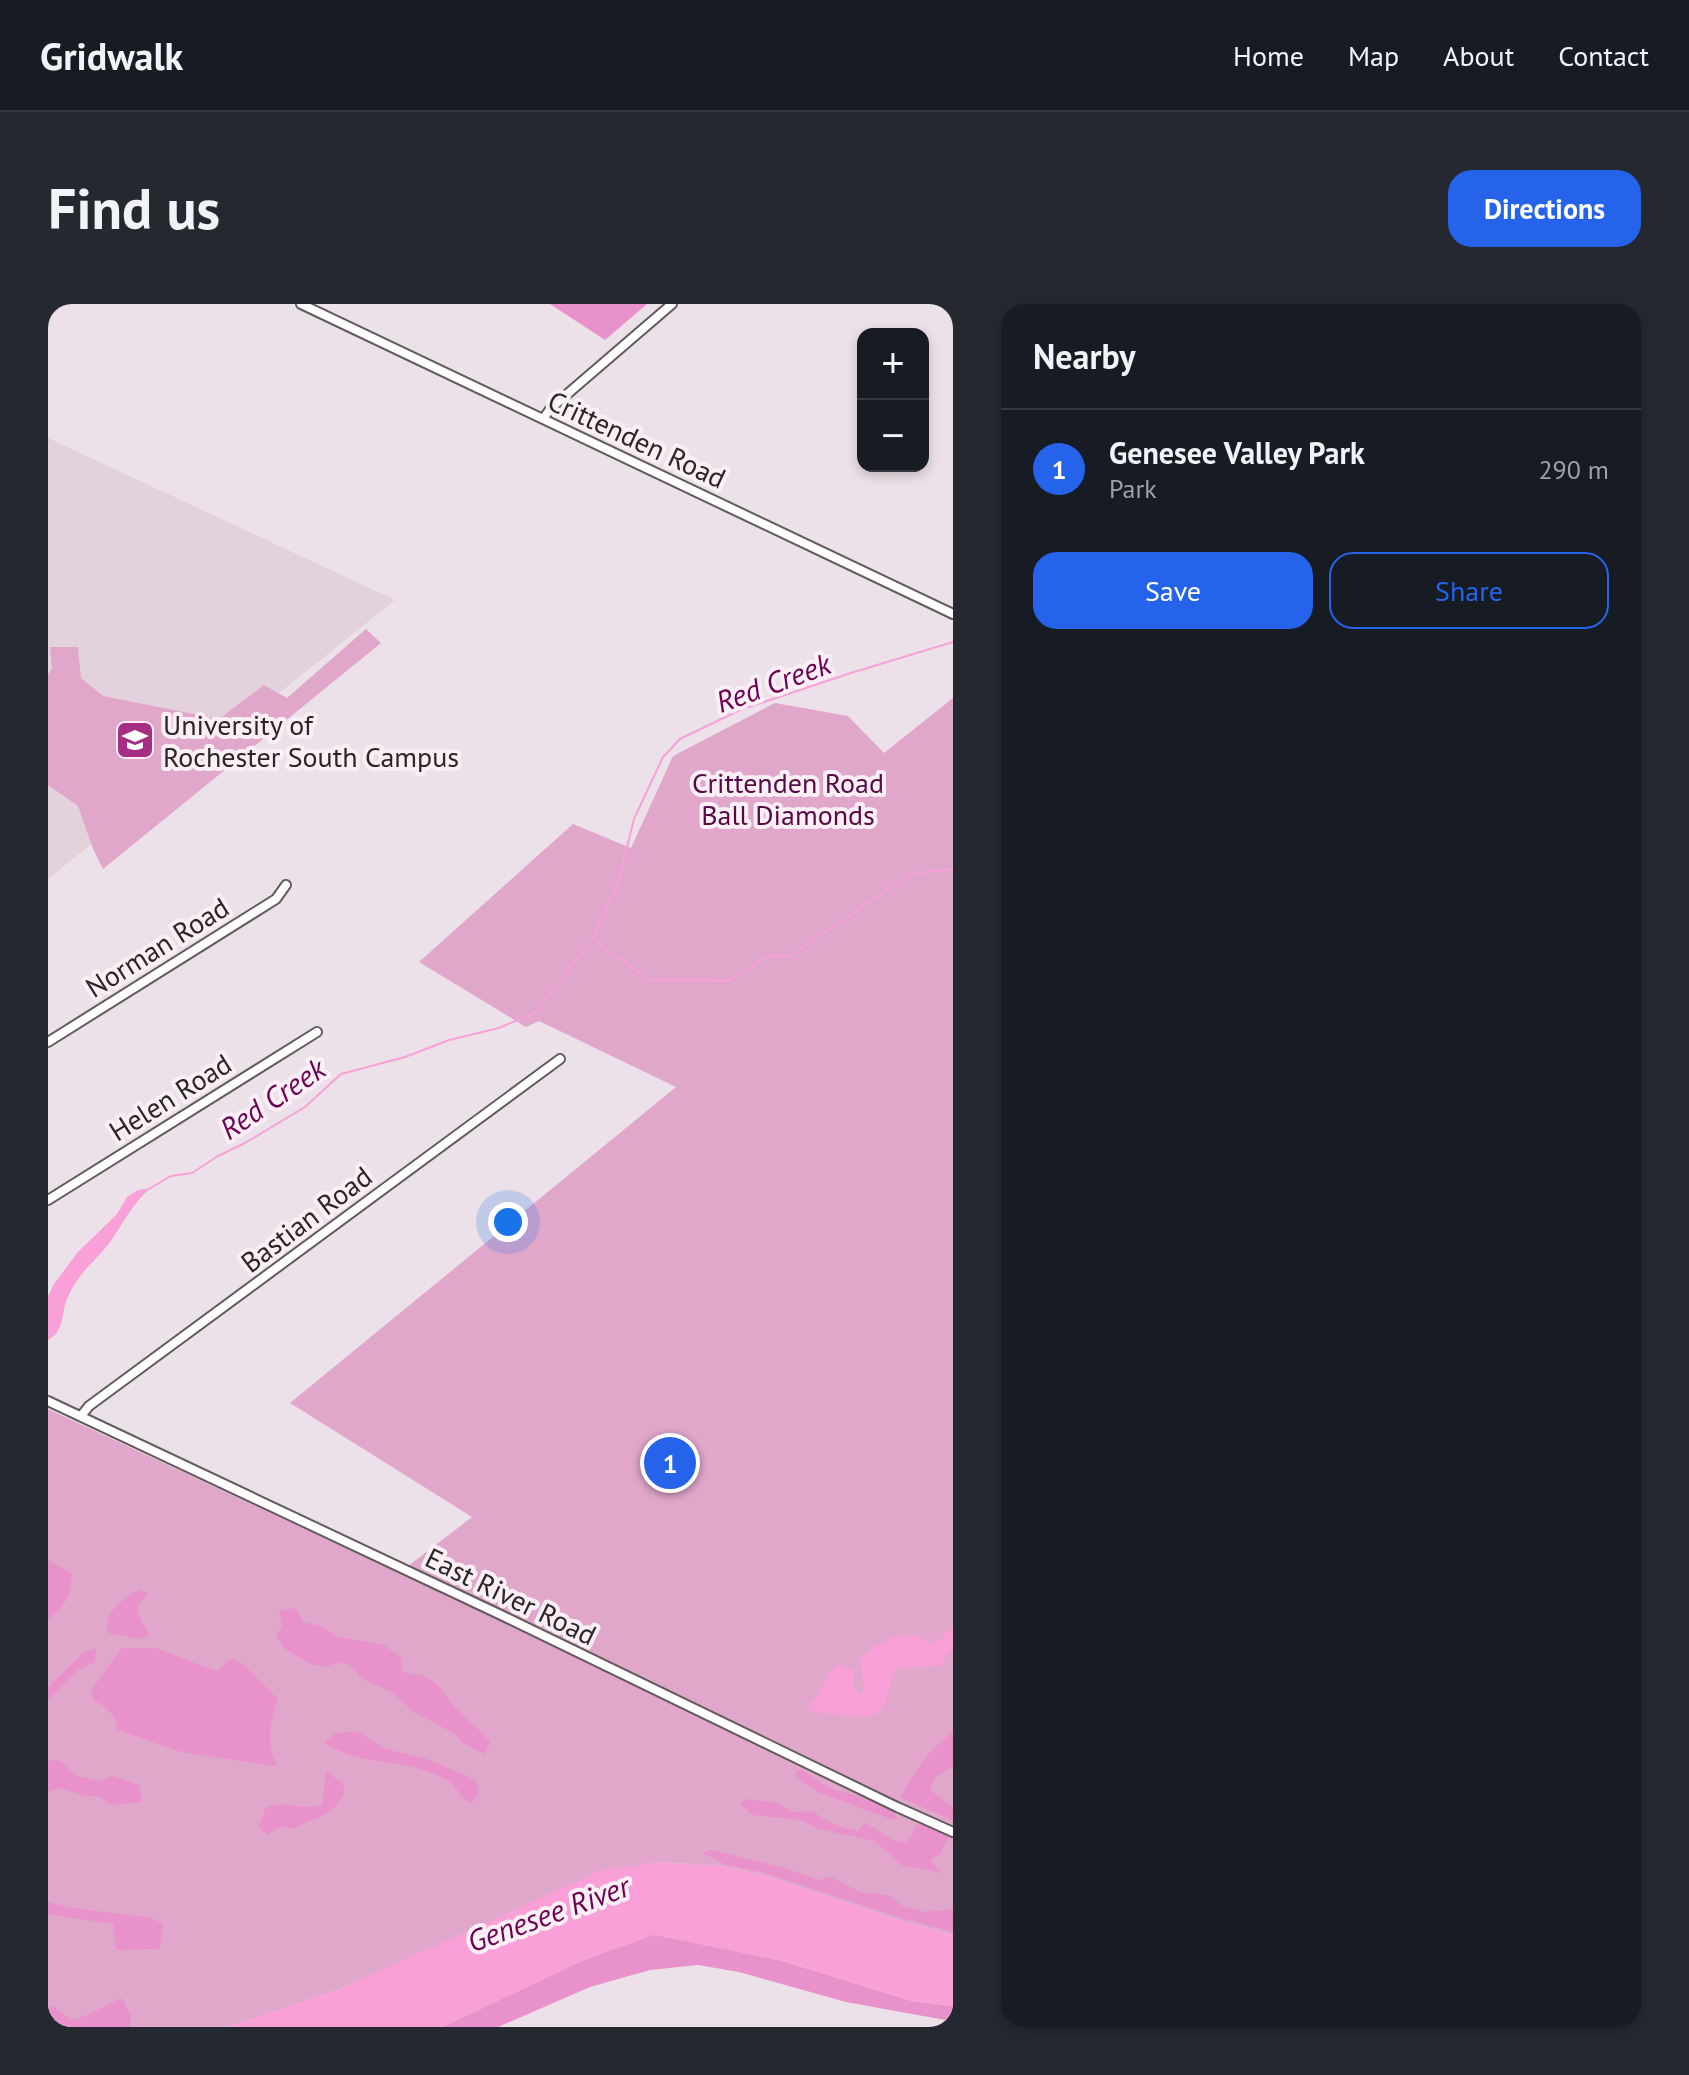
<!DOCTYPE html>
<meta charset="utf-8">
<style>
:root{--surface:#171b24;--page:#242831;--text:#f1f3f6;--muted:#9ea1a6;--line:#363941;--accent:#2563eb}
body{margin:0;font-family:"PT Sans",sans-serif;background:var(--page);color:var(--text)}
.controls{position:absolute;right:24px;top:24px;display:grid;overflow:hidden;border-radius:16px;box-shadow:0 4px 12px #0003}
.controls button{width:72px;height:72px;display:grid;place-items:center;padding:0;border:0;border-bottom:2px solid var(--line);background:var(--surface);color:var(--text);font:40px sans-serif}
.you{position:absolute;left:460px;top:918px;width:28px;height:28px;margin:-20px;border:6px solid #fff;border-radius:50%;background:#1a73e8;box-shadow:0 0 0 12px #1a73e833}
.badge{display:grid;place-items:center;width:52px;height:52px;border-radius:50%;background:var(--accent);color:#fff;font-size:26px;font-weight:700}
.pin{position:absolute;translate:-50% -50%;border:4px solid #fff;box-shadow:0 2px 8px #0006}
.list{margin:0;padding:0;list-style:none}
h2{display:flex;justify-content:space-between;align-items:center;height:104px;margin:0;padding:0 32px;font-size:34px}
h2 small{font-size:26px;font-weight:400;color:var(--muted)}
.list li{display:grid;grid-template-columns:52px 1fr auto;gap:24px;align-items:center;box-sizing:border-box;height:120px;padding:0 32px;border-top:2px solid var(--line)}
.list b{display:block;font-size:30px;white-space:nowrap}
.list p{margin:0;font-size:26px;white-space:nowrap;color:var(--muted)}
.list em{font-size:26px;font-style:normal;color:var(--muted)}
.actions{display:flex;gap:16px;padding:24px 32px}
.actions a{flex:1;padding:18px 0;border:2px solid var(--accent);border-radius:24px;text-align:center;font-size:28px;color:var(--accent)}
.actions .main{background:var(--accent);color:#fff}
.map{position:relative;flex:none;width:905px;height:1723px;overflow:hidden;border-radius:24px}
header{display:flex;align-items:center;gap:48px;box-sizing:border-box;height:112px;padding:0 40px;background:var(--surface);border-bottom:2px solid var(--line)}
header strong{font-size:38px}
nav{display:flex;gap:44px;margin-inline-start:auto;font-size:28px}
.intro{display:flex;align-items:center;justify-content:space-between;box-sizing:border-box;height:192px;padding:0 48px}
h1{margin:0;font-size:56px}
.button{padding:20px 36px;border-radius:24px;background:var(--accent);color:#fff;font-size:28px;font-weight:700}
main{display:flex;gap:48px;padding:0 48px}
aside{flex:1;background:var(--surface);border-radius:24px;box-shadow:0 4px 12px #0003}
.map>svg:first-child{display:block}
.built{fill:#e3d2db}
.green{fill:#e1a7cb}
.forest{fill:#e991ca}
.water{fill:#f9a0d9}
.lines{fill:none;stroke-linecap:round;stroke-linejoin:round}
.stream{stroke:#f9a0d9;stroke-width:2}
.minor-casing{stroke:#635a5f;stroke-width:12}
.minor{stroke:#fff;stroke-width:8}
.labels{text-anchor:middle;dominant-baseline:central;stroke-width:8;stroke-linejoin:round;paint-order:stroke}
.street-label{font-size:28px;fill:#2a2629;stroke:#f9eff5}
.poi-label{font-size:28px;fill:#2a2629;stroke:#f9eff5;text-anchor:start}
.park-label{font-size:28px;fill:#580944;stroke:#f9eff5}
.water-label{font-size:30px;font-style:italic;fill:#6e0054;stroke:#f9eff5}
</style>
<header>
<strong>Gridwalk</strong>
<nav><a>Home</a><a>Map</a><a>About</a><a>Contact</a></nav>
</header>
<div class="intro"><h1>Find us</h1><a class="button">Directions</a></div>
<main>
<div class="map">
<svg width="905" height="1723" viewBox="0 0 905 1723">
<rect width="100%" height="100%" fill="#ece1e8"/>
<!-- built -->
<path class="built" d="M 0,134 L 347,296 L 0,575 Z"/>
<!-- green -->
<path class="green" d="M 318,325 L 333,339 L 55,565 L 45,545 L 30,502 L 0,481 L 0,370 L 4,365 L 2,343 L 30,343 L 33,374 L 55,392 L 171,415 L 216,381 L 239,394 Z
M 905,394 L 905,1631 L 847,1615 L 715,1571 L 672,1562 L 609,1558 L 364,1653 L 292,1685 L 180,1723 L 0,1723 L 0,1105 L 351,1269 L 424,1213 L 242,1099 L 628,783 L 491,717 L 478,723 L 371,658 L 525,520 L 583,544 L 625,452 L 727,399 L 800,412 L 836,449 Z"/>
<!-- forest -->
<path class="forest" d="M 502,0 L 599,0 L 557,36 Z
M 0,1256 L 24,1270 C 22,1291 18,1304 0,1315 Z
M 91,1285 L 100,1290 L 91,1300 L 89,1309 L 102,1331 L 91,1335 L 60,1329 C 56,1306 74,1297 91,1285 Z
M 248,1304 L 255,1318 L 272,1322 L 290,1333 L 336,1341 L 353,1353 L 354,1367 C 362,1372 370,1369 378,1373 C 390,1378 397,1391 405,1401 C 417,1414 431,1424 442,1438 L 437,1450 L 414,1439 L 407,1430 L 366,1408 L 343,1388 L 315,1375 L 301,1360 L 289,1359 L 277,1363 L 264,1361 L 237,1345 L 228,1331 L 234,1323 L 231,1307 Z
M 48,1344 L 47,1358 L 30,1366 L 0,1397 L 0,1383 L 36,1348 Z
M 74,1344 L 108,1344 L 168,1367 L 183,1355 L 194,1359 L 230,1395 C 222,1417 218,1441 229,1462 L 133,1448 L 70,1426 C 67,1409 60,1404 45,1396 L 43,1386 Z
M 302,1428 L 312,1429 L 335,1444 L 379,1455 L 428,1476 L 431,1490 L 423,1499 C 412,1494 413,1490 406,1482 C 400,1475 387,1470 379,1467 C 344,1456 307,1459 276,1439 L 288,1429 Z
M 905,1428 L 905,1462 L 887,1473 L 882,1486 L 905,1503 L 905,1517 L 852,1493 C 870,1464 876,1450 905,1428 Z
M 0,1456 L 12,1457 L 29,1472 L 51,1477 L 65,1472 L 92,1481 L 94,1498 L 64,1501 L 52,1493 L 38,1492 L 13,1484 L 0,1488 Z
M 753,1465 C 762,1471 771,1478 780,1483 C 798,1491 840,1497 849,1514 L 845,1516 L 770,1488 L 747,1472 L 748,1467 Z
M 278,1467 L 295,1480 L 297,1488 C 280,1518 271,1509 246,1525 L 233,1522 L 220,1531 L 210,1523 L 218,1503 C 241,1496 251,1507 274,1501 Z
M 697,1495 L 730,1499 L 743,1508 L 765,1507 C 779,1519 792,1523 810,1527 L 816,1519 C 831,1524 840,1537 856,1539 L 864,1532 L 868,1520 L 886,1524 L 901,1533 L 892,1550 L 882,1556 L 894,1569 L 853,1561 L 827,1537 L 770,1525 L 753,1516 L 704,1511 L 692,1499 Z
M 663,1546 L 737,1564 L 770,1576 L 783,1573 L 812,1588 L 840,1591 L 855,1602 L 878,1608 L 905,1605 L 905,1628 L 847,1612 L 717,1569 L 678,1561 L 655,1549 Z
M 0,1598 L 17,1603 L 104,1614 L 115,1620 L 112,1645 L 68,1646 L 65,1620 L 0,1610 Z
M 606,1630 L 735,1657 L 864,1697 L 905,1702 L 905,1723 L 897,1723 L 897,1716 L 798,1698 L 691,1668 L 650,1661 L 602,1666 L 542,1683 L 450,1723 L 394,1723 L 531,1658 Z
M 74,1694 L 83,1711 L 82,1723 L 0,1723 L 0,1702 L 5,1702 L 24,1716 C 44,1711 56,1701 74,1694 Z"/>
<!-- water -->
<path class="water" d="M 103,884 C 85,898 75,920 62,938 C 47,958 30,969 20,993 C 12,1009 18,1026 0,1036 L 0,992 L 6,980 L 29,949 L 69,910 L 79,893 L 90,886 Z
M 905,1323 L 905,1344 L 891,1362 L 851,1364 C 836,1381 847,1396 826,1411 L 803,1413 L 758,1406 C 762,1400 767,1395 771,1388 C 779,1376 779,1368 792,1360 L 805,1367 L 805,1385 L 813,1391 L 816,1384 L 812,1356 C 823,1344 842,1331 859,1331 C 866,1331 878,1337 885,1339 L 894,1334 Z
M 609,1558 L 672,1562 L 715,1571 L 847,1615 L 905,1631 L 905,1702 L 864,1697 L 735,1657 L 606,1631 L 531,1658 L 394,1723 L 180,1723 L 292,1685 L 552,1567 Z"/>
<g class="lines">
<!-- stream -->
<path class="stream" d="M 545,636 L 603,676 L 679,677 L 722,651 L 742,652 L 857,574 L 868,569 L 905,565
M 101,885 L 123,872 L 144,869 L 170,852 L 197,839 L 257,803 L 293,770 L 357,753 L 401,736 L 451,724 L 488,708 L 544,635 L 570,579 L 586,515 L 615,453 L 632,435 L 692,406 L 803,369 L 905,338"/>
<defs>
<path id="minor" d="M 253,0 L 905,310
M 495,115 L 503,104 L 624,0
M 0,738 L 228,595 L 238,581
M 0,896 L 269,728
M 0,1097 L 453,1311 L 849,1503 L 905,1528
M 33,1112 L 41,1102 L 512,755"/>
</defs>
<!-- minor casing -->
<use href="#minor" class="minor-casing"/>
<!-- minor -->
<use href="#minor" class="minor"/>
</g>
<!-- icons -->
<defs>
<symbol id="university-square" viewBox="-11 -11 22 22"><rect x="-9" y="-9" width="18" height="18" rx="4" fill="#a62e84" stroke="#f9eff5"/><path d="M0-5L7-2L0 1L-7-2ZM-4 1L0 2.5L4 1V4Q0 6-4 4Z" fill="#fff"/></symbol>
</defs>
<g fill-rule="evenodd">
<use href="#university-square" x="65" y="414" width="44" height="44"/>
</g>
<g class="labels">
<!-- street labels -->
<g class="street-label">
<text transform="translate(589 135) rotate(25)">Crittenden Road</text>
<text transform="translate(109 643) rotate(-32)">Norman Road</text>
<text transform="translate(122 793) rotate(-32)">Helen Road</text>
<text transform="translate(258 915) rotate(-37)">Bastian Road</text>
<text transform="translate(463 1292) rotate(26)">East River Road</text>
</g>
<!-- poi labels -->
<g class="poi-label">
<text x="115" y="420">University of<tspan x="115" dy="32">Rochester South Campus</tspan></text>
</g>
<!-- park labels -->
<g class="park-label">
<text x="740" y="478">Crittenden Road<tspan x="740" dy="32">Ball Diamonds</tspan></text>
</g>
<!-- water labels -->
<g class="water-label">
<text transform="translate(725 378) rotate(-20)">Red Creek</text>
<text transform="translate(224 794) rotate(-34)">Red Creek</text>
<text transform="translate(500 1609) rotate(-20)">Genesee River</text>
</g>
</g>
</svg>
<div class="controls">
<button>+</button>
<button>−</button>
</div>
<div class="you"></div>
<div class="pin badge" style="left:622px;top:1159px">1</div>
</div>
<aside>
<h2>Nearby<small></small></h2>
<ul class="list">
<li><span class="badge">1</span><div><b>Genesee Valley Park</b><p>Park</p></div><em>290 m</em></li>
</ul>
<div class="actions"><a class="main">Save</a><a>Share</a></div>
</aside>
</main>
